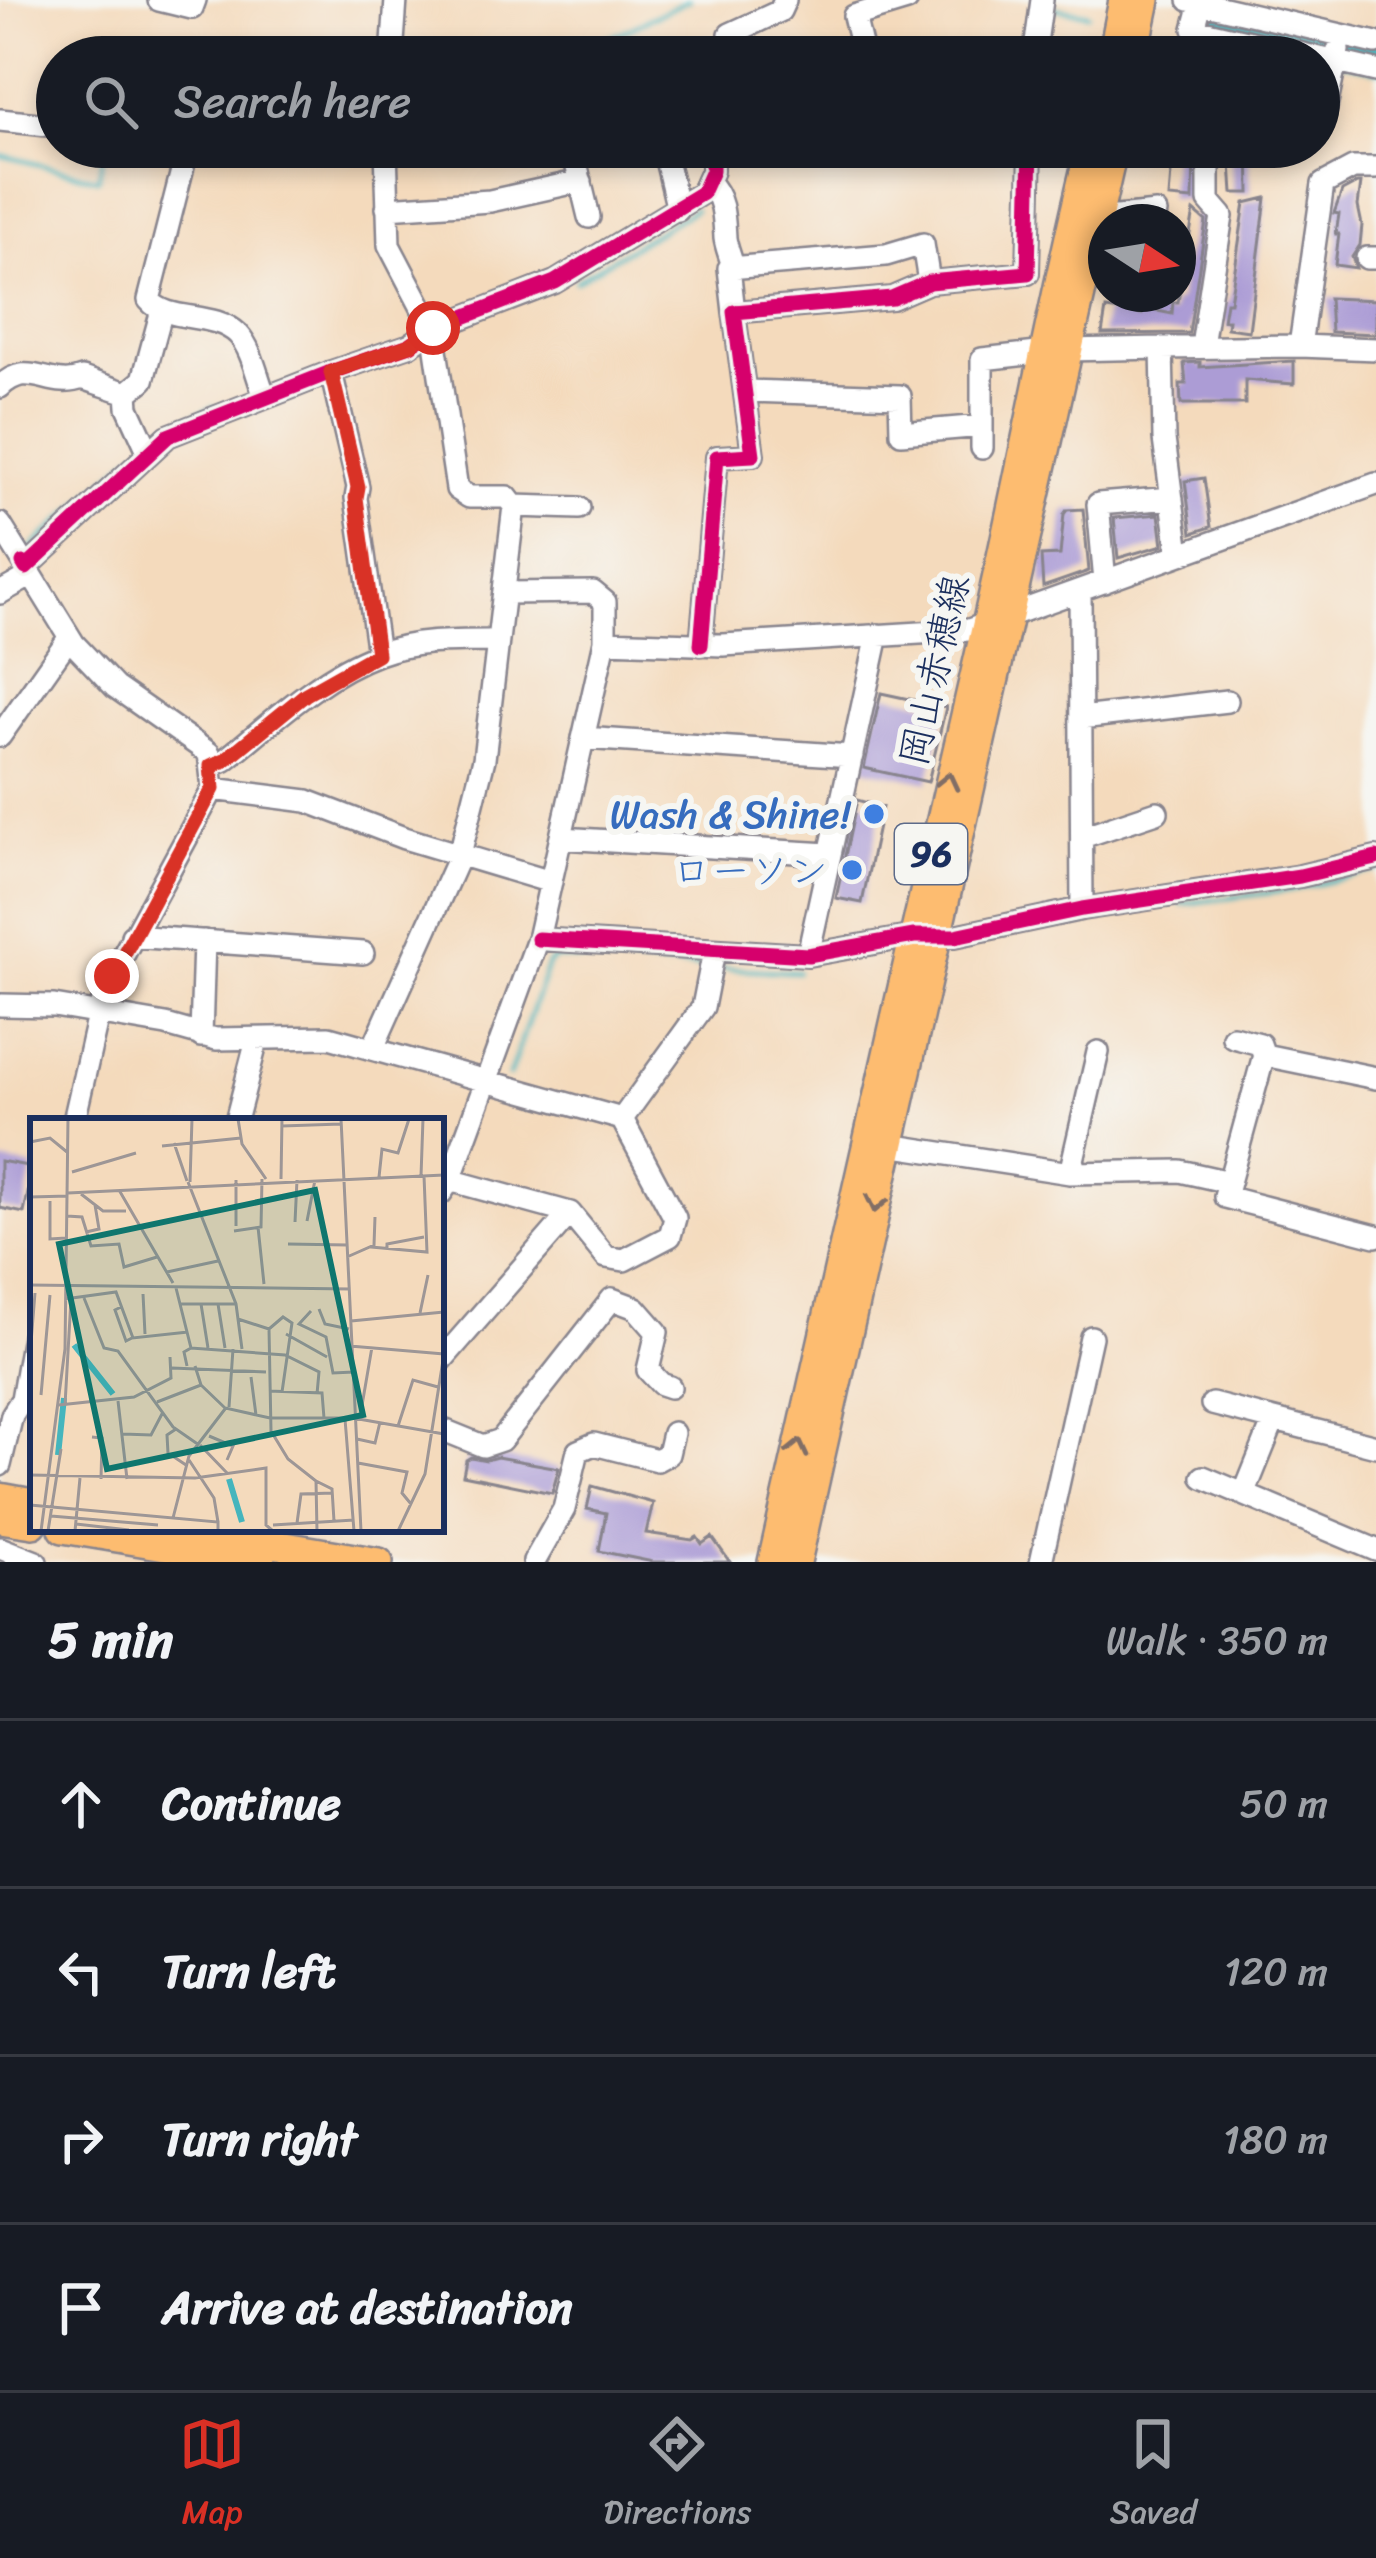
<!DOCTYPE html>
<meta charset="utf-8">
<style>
:root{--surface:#171b24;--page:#242831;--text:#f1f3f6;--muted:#9ea1a6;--line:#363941;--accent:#d93025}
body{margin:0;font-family:Sriracha,"Klee One",sans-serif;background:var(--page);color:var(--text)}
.compass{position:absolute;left:1088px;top:204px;width:108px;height:108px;border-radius:50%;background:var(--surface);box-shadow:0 6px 18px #0003;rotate:102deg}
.stop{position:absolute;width:36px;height:36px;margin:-27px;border:9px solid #d93025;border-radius:50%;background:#fff}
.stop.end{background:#d93025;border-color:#fff;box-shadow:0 3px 12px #0008}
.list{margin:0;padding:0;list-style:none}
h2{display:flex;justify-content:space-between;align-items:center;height:156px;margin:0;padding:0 48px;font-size:51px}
h2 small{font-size:39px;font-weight:400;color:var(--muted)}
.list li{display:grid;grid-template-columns:78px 1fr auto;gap:36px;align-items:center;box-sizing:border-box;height:168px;padding:0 48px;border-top:3px solid var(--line)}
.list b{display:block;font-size:45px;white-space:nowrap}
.list em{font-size:39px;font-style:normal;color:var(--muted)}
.icon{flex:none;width:66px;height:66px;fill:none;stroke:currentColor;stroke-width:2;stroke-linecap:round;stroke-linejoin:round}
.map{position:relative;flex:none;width:1376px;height:1562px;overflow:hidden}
.search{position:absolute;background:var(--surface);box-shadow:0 6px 18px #0003;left:36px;right:36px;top:36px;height:132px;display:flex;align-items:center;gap:30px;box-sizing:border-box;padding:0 42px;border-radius:66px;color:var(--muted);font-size:45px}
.sheet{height:828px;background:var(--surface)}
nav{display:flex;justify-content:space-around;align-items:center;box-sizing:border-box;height:168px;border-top:3px solid var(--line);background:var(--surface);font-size:33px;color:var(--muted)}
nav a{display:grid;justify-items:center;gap:6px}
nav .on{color:var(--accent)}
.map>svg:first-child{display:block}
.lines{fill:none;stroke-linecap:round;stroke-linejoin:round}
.stream{stroke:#45b5bd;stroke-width:4.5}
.river{stroke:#45b5bd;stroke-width:30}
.building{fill:#ac9cd5}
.minor-casing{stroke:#88848d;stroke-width:26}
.major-casing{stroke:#88848d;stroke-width:32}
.minor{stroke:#fff;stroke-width:21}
.major{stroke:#fdbc70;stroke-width:27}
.cycleway-casing{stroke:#f6f6f2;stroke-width:22}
.cycleway{stroke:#d6006c;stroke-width:15}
.oneway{stroke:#816e66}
.route{stroke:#d93025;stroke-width:15}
.shop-dot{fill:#3f7fe0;stroke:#f6f6f2;stroke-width:4.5}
.labels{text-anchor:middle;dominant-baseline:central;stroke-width:12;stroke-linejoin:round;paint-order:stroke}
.shield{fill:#f6f6f2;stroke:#5d6b8a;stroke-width:3}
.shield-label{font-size:36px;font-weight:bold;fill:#1b2f5e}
.street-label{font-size:39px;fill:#1b2f5e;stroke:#f6f6f2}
.shop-label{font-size:39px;fill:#366cbe;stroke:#f6f6f2;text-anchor:end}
.inset-river{fill:none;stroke:#45b5bd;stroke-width:6}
.inset-road{fill:none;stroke:#9d9696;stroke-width:3}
.view{fill:#0f766e;fill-opacity:0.15;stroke:#0f766e;stroke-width:6}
.inset-edge{fill:none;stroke:#1b2f5e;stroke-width:6}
</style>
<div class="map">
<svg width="1376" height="1562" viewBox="0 0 1376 1562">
<rect width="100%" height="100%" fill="#f6f6f2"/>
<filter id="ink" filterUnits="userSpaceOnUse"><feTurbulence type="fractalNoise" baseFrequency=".00833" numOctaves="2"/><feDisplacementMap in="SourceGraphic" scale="24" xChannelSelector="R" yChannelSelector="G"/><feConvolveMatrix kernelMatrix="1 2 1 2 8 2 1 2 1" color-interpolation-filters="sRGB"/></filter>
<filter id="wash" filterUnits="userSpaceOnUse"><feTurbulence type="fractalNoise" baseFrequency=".004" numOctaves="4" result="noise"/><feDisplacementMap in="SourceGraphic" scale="48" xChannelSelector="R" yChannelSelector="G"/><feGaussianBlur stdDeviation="2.7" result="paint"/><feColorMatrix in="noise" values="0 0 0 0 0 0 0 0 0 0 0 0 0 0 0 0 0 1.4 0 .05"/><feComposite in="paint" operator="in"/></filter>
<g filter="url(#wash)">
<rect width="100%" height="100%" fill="#f4dabc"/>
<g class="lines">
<!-- stream -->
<path class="stream" d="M 1049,7 L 1089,14
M 1173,32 L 1187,35
M 569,57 L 689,0
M 932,57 L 1030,40
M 0,155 L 98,179 L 105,147
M 576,281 L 695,209
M 159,431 L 214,407
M 26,553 L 133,455
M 1181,904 L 1293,890 L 1376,870
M 720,968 L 798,972
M 509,1076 L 548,964 L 555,958 L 701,967"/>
<!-- river -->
<path class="river" d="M 1213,21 L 1376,57"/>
</g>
<g id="blocks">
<!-- building -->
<path class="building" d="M 1173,147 L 1194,147 L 1193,200 L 1169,198 Z
M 1230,147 L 1249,147 L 1250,193 L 1233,193 Z
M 1357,183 L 1361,183 L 1358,206 L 1362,225 L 1360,245 L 1352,257 L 1356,268 L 1335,265 L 1339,234 L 1336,234 L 1339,214 L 1334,213 L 1342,191 Z
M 1266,198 L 1249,331 L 1227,328 L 1228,320 L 1223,320 L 1226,302 L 1230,302 L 1245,203 Z
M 1194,211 L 1206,221 L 1189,333 L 1102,334 L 1106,309 L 1142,314 L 1143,308 L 1172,314 L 1173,302 L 1178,302 Z
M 1329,298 L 1376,300 L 1376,334 L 1331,332 Z
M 1294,361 L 1294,384 L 1245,380 L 1245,404 L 1181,404 L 1180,384 L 1186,384 L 1184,363 L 1200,362 L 1200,367 Z
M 1204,478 L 1211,527 L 1192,533 L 1185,481 Z
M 1083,509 L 1089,571 L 1043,587 L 1041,556 L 1060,555 L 1064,514 L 1067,510 Z
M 1159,514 L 1163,545 L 1118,558 L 1114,518 Z
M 881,693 L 946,707 L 928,782 L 864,768 Z
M 857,800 L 882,807 L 862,903 L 836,898 Z
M 0,1161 L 33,1167 L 24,1213 L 0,1208 Z
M 471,1457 L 486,1460 L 497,1457 L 559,1468 L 552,1493 L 463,1475 L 466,1460 Z
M 592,1486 L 653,1503 L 646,1533 L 692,1540 L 697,1537 L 702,1544 L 712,1537 L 730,1562 L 653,1562 L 599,1551 L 606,1513 L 587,1509 Z"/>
</g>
</g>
<g filter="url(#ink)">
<use href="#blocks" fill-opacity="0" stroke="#88848d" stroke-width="3"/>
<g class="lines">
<defs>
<path id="minor" d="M 159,0 L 192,8 L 195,0
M 1189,0 L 1376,43
M 1201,3 L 1194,29 L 1376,71
M 730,34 L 780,11 L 785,0
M 638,49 L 640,57
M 392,57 L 396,0
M 864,57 L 854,16 L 907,0
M 1034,57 L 1042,0
M 1326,108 L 1338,50
M 0,120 L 57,126
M 188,147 L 149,300 C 169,324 213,310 238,334 C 252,349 257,377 265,397
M 342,147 L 386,147
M 386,147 L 389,245 L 433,329 L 457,489 L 469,497 L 507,497 L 514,506 L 579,508
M 572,147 L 589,217
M 663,147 L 678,210
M 708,182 C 724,197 724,218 725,238 C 726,247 731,258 733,267
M 387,208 L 490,201 L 581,181
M 1097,219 L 1156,213
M 1367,258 L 1376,258
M 734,312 L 729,268 L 886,255 L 923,244 L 929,282
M 1202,346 L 1222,216 L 1209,201 L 1209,147
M 1300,346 L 1376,349
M 1067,350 L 1162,348
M 331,372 L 358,487 L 356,498 L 378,654
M 0,387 C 29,358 50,391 82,378 L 127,393 L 128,407 L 149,453
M 746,391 L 900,396 L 901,433 L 982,426
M 127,393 L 143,380 L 162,310
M 982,448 L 982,359 L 1046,352
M 0,524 L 74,644 L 115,687 L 209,753 L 213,789 L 112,976 L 98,1015 L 74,1121
M 1179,553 L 1164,439 L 1162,348 L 1300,346 L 1323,184 L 1353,168 L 1376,168
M 26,568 L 168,436 L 331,372 L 410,345 L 433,329 L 555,282 L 702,193 L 712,171 L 712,147
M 1105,582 L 1098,504 L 1172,498
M 1080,591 L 1082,909
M 0,593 L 30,576
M 1008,616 L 1376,484
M 605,641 L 723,645 L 969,630 L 986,624
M 701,645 L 717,457 L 753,455 L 734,312 L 892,298 L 929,282 L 1028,273 L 1031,147
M 1081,718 L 1227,701
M 0,736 L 69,638
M 583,738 L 852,756
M 211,766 L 225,760 C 272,722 321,675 378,654 C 414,640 460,641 498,641
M 213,789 L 307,801 L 404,838 L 551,882
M 1082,837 L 1157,812
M 561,838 L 829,854
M 132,936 L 363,953
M 538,939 L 808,955 L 914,936 L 955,936 L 1082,909 L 1300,876 L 1376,858
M 808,955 L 878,635
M 0,1005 L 54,1006 L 166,1025 L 216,1039 L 329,1037 L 622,1119
M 201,1036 L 204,941
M 1233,1037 L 1260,1044 L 1264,1055 L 1225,1197 L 1376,1236
M 373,1048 L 460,854 L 484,759 L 514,506
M 1264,1055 L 1376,1078
M 236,1121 L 257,1040
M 889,1145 L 1070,1173 L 1180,1171 L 1229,1182
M 1070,1173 L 1098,1052
M 442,1178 L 570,1213 L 606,1257 L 624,1260 L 670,1236 L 675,1218 L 622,1119 L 703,1007 L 714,951
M 441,1193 L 450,1180 L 538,939 L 605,641 L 605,602 L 593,592 L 506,593
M 441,1361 L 570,1213
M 1212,1404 L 1376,1446
M 441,1429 L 483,1446 L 501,1440 L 612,1299 L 636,1308 L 657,1332 L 648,1370 L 661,1384 L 670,1387
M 0,1465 L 12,1415 L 22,1399 L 33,1336
M 1203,1477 L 1376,1550
M 1244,1494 L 1274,1420
M 0,1548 L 36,1562
M 534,1562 L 564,1509 L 578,1451 L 594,1444 L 657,1460 L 668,1454 L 673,1433
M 1041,1562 L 1091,1337"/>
<path id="major" d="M 1112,57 L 1123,0
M 1134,57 L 1146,0
M 0,1497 L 33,1503
M 0,1519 L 33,1524
M 63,1529 L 262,1562
M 185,1529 L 379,1562
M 772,1562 C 842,1249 913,937 986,625 C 1022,466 1051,305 1090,147
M 797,1562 L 1114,147"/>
</defs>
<!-- minor casing -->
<use href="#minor" class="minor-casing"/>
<!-- major casing -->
<use href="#major" class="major-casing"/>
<!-- minor -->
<use href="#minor" class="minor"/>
<!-- major -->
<use href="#major" class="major"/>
<defs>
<path id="cycleway" d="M 23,563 L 26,568 L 168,436 L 331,372 L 410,345 L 433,329 L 555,282 L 702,193 L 712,171 L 712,147
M 701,645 L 717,457 L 753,455 L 734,312 L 892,298 L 929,282 L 1028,273 L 1031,147
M 538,939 L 808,955 L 914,936 L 955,936 L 1082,909 L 1300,876 L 1376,858"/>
</defs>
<!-- cycleway casing -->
<use href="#cycleway" class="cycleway-casing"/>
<!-- cycleway -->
<use href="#cycleway" class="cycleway"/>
</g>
<!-- one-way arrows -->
<defs><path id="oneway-chevron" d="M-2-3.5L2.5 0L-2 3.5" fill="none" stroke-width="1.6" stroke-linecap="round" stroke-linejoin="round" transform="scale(3)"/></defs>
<g class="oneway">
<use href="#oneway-chevron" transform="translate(948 781) rotate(-77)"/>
<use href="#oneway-chevron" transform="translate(876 1204) rotate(102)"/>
<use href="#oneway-chevron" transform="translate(798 1448) rotate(-77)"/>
</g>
</g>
<g class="lines" filter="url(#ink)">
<!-- route -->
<path class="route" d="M 112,976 L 213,789 L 211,766 L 225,760 L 306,694 L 377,654 L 356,498 L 358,487 L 331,372 L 410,345 L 433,328"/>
</g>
<!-- markers -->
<g class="shop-dot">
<circle cx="874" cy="814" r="12"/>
<circle cx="852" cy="870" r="12"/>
</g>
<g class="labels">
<!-- shield labels -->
<rect class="shield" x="895" y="824" width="72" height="60" rx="9"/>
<g class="shield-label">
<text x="931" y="854">96</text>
</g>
<!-- street labels -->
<g class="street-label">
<text transform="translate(934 670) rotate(-77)">岡山赤穂線</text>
</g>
<!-- shop labels -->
<g class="shop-label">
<text x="850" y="814">Wash &amp; Shine!</text>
<text x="828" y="870">ローソン</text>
</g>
</g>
<!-- overview -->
<g transform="translate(30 1118)">
<rect width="414" height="414" fill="#f4dabc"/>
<path class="inset-river" d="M 44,227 L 83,276M 28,337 L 34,280M 199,361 L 212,404"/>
<path class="inset-road" d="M 208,1 L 212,26 L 236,61M 311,1 L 331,413M 252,8 L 311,6M 0,24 L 20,20 L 37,34M 144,25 L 157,63M 132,28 L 211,20M 42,54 L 106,35M 391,58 L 393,1M 349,59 L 352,31 L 368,35 L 379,1M 251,61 L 252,1M 206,62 L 206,108M 158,64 L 206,186 L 212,231M 160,64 L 162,1M 89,72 L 143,165M 38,75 L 414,57M 51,76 L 73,93 L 96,93M 0,79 L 38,78M 20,83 L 20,121 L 36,120M 37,98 L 52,99 L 61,128 L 89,126 L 94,149 L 127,139M 277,103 L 285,62M 265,104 L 267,62M 228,109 L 234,166M 204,113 L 231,109 L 232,61M 56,114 L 69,111 L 65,87M 258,126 L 317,127M 341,129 L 397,134 L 394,58M 357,132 L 357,126 L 394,119M 317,139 L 344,127 L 345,99M 137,154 L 188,143M 0,167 L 320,171M 146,170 L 161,230M 113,176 L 115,216M 54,180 L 74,230 L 88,233 L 143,309 L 169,327M 35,181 L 86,174 L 103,220 L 158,214M 151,186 L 206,186M 171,186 L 178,230M 188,186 L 195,230M 91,189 L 85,192 L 96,223 L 102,220M 289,191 L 295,206 L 319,211M 281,193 L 269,206 L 296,219 L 303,255 L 324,254M 390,195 L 398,157M 208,201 L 239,211 L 253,199 L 262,205 L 252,274M 321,203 L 414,194M 239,211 L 241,313 L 258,341 L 286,363 L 287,413M 256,216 L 297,239M 320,228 L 414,236M 0,237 L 5,175M 157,248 L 154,234 L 161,230 L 255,237 L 289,254 L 287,276M 165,248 L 171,267 L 195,290 L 240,300 L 323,300M 142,250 L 236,254M 221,259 L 226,297M 239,273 L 292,275 L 294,300M 11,277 L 20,177M 88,283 L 97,361M 127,284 L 171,267M 29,287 L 104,279 L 141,260 L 140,239M 35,287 L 41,181M 199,289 L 203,231M 330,299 L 342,229M 323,300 L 414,316M 315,301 L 324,413M 368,308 L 383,262 L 408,269M 146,311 L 137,317 L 138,335 L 156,347M 93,316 L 121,317 L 133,294M 179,318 L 203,328 L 197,342M 62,319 L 72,320 L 71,361M 327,321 L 345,325 L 350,304M 170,327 L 198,356M 159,342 L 184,380 L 188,404M 328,345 L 377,354 L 372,375 L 381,386M 0,357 L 165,360 L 236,350 L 236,407 L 243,413M 286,363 L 302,371 L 304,403M 0,387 L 188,404 L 188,413M 21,398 L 128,407M 143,400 L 159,338 L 195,291M 267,405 L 271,376 L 303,375M 46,406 L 99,412M 243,407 L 324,402M 11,413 L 35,231 L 38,1M 18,413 L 31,331M 45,413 L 50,360M 368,413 L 395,356 L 414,236"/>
<path class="view" d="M 285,72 L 333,297 L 77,351 L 29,126 Z"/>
<rect width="414" height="414" class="inset-edge"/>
</g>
</svg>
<svg class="compass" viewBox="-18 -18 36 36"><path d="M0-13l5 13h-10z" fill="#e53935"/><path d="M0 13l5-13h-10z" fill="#9ea1a6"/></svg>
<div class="stop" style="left:433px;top:328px"></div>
<div class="stop end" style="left:112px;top:976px"></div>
<div class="search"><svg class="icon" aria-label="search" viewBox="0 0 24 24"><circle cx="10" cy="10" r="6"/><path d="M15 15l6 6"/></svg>Search here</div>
</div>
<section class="sheet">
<h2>5 min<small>Walk · 350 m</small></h2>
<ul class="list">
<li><svg class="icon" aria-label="ahead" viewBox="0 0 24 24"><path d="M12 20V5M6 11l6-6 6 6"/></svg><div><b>Continue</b></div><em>50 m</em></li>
<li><svg class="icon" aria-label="left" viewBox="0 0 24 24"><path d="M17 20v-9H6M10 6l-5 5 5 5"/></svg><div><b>Turn left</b></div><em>120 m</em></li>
<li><svg class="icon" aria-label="right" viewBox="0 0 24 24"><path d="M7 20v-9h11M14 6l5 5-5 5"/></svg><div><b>Turn right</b></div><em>180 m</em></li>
<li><svg class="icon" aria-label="arrive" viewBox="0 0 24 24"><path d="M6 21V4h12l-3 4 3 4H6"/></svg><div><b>Arrive at destination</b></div></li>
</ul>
</section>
<nav>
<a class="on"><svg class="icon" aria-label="map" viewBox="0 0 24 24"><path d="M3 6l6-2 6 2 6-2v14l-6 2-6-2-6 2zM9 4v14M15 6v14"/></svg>Map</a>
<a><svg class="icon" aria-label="directions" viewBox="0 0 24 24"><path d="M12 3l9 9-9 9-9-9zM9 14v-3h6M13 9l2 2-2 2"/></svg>Directions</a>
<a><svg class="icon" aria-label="saved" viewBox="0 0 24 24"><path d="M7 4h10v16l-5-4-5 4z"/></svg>Saved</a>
</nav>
